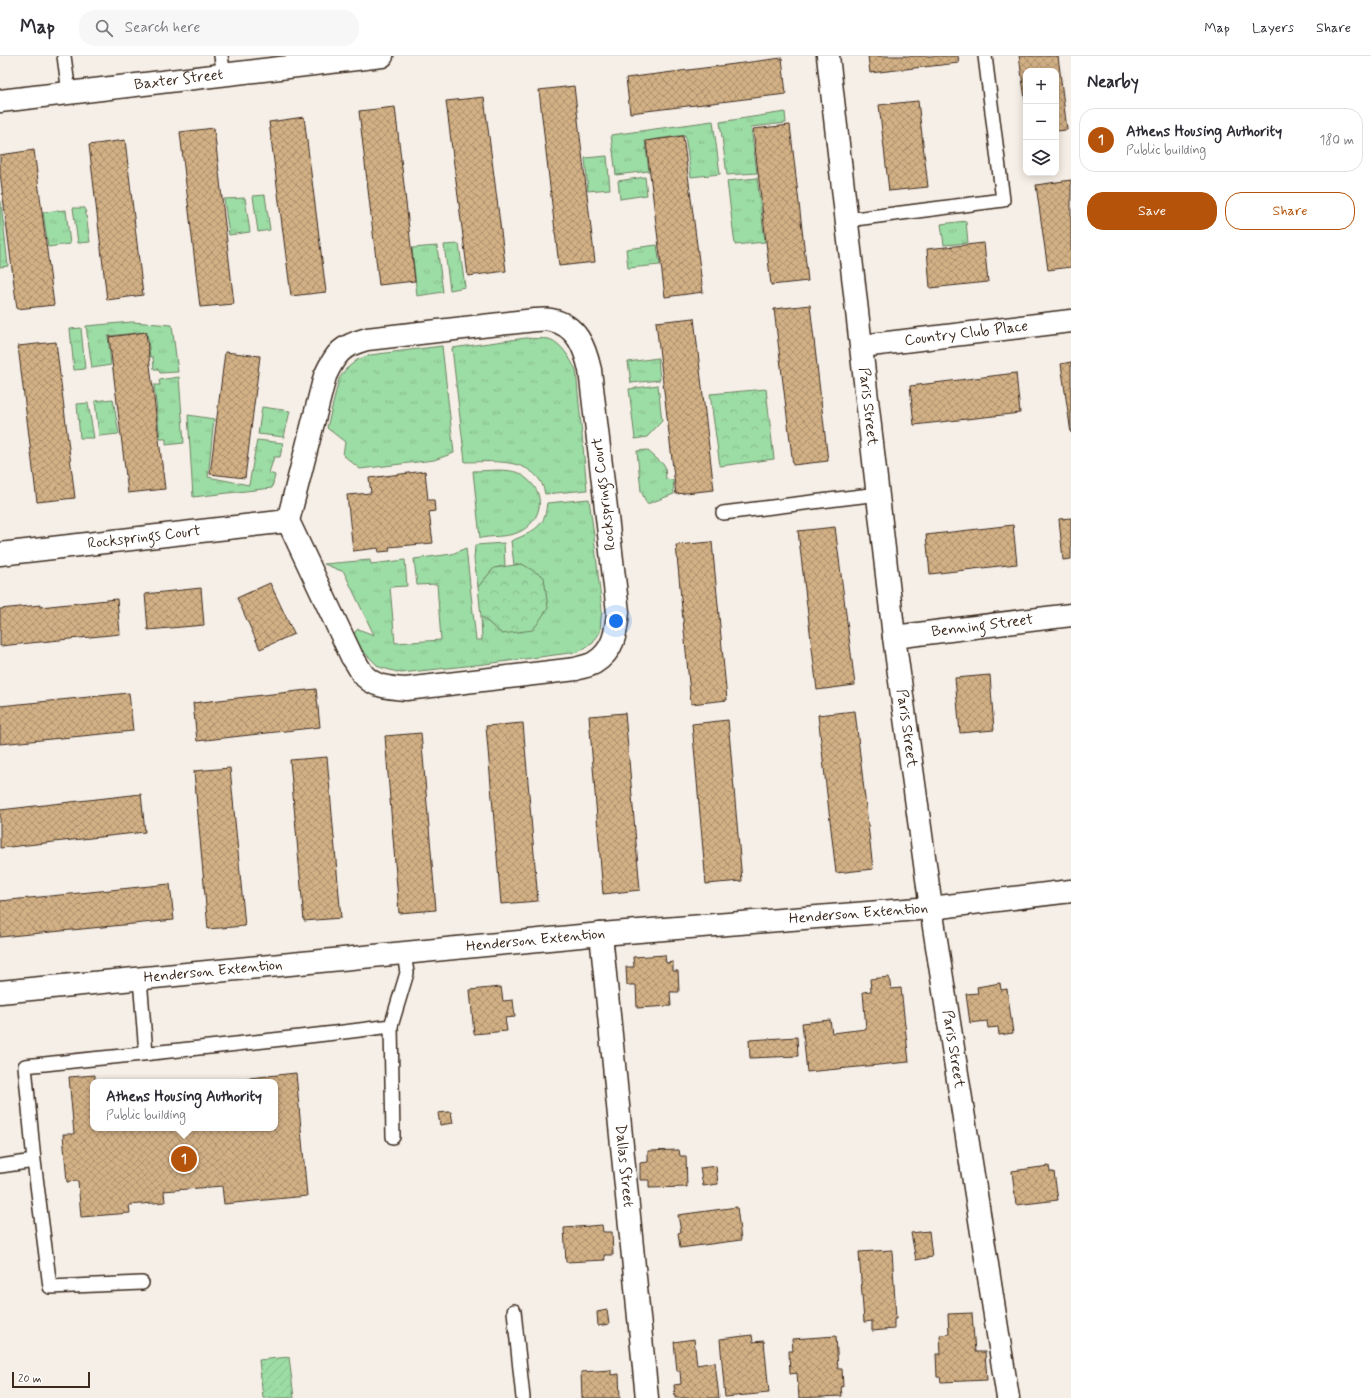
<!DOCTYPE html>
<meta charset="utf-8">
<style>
:root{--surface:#fff;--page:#f7f7f7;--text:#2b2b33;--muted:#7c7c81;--line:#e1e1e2;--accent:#b45309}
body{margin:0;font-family:Mynerve,sans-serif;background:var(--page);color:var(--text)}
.controls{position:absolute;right:12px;top:12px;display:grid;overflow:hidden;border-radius:8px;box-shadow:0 2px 10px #0003}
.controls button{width:36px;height:36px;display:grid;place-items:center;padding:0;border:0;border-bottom:1px solid var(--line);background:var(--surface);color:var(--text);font:20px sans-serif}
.scale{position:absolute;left:12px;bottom:10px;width:78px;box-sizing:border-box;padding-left:4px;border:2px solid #3b2a1e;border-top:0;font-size:11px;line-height:14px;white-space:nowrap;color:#3b2a1e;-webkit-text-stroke:3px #fff;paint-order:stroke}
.you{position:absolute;left:616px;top:565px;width:14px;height:14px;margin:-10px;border:3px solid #fff;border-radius:50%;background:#1a73e8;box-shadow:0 0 0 6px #1a73e833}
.badge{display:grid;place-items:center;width:26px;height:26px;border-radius:50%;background:var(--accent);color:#fff;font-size:13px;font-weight:700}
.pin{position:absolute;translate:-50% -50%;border:2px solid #fff;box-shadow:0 1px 4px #0006}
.popup{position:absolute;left:90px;top:1023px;width:188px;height:52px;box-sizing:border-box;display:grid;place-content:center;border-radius:8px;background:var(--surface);filter:drop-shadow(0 1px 3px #0005);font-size:13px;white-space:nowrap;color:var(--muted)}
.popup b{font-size:15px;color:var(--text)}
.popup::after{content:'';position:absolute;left:50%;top:100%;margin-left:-8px;border:8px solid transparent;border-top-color:var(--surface)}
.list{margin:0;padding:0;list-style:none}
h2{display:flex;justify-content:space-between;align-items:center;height:52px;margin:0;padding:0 16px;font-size:17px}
h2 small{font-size:13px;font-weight:400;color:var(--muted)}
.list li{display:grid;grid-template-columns:26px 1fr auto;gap:12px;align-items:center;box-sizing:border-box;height:64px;margin:0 8px 8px;padding:0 8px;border:1px solid var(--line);border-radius:16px}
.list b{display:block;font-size:15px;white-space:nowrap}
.list p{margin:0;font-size:13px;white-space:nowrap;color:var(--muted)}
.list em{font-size:13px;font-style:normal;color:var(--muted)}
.actions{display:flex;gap:8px;padding:12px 16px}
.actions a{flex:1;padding:9px 0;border:1px solid var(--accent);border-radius:16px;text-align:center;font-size:14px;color:var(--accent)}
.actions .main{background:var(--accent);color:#fff}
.icon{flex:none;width:22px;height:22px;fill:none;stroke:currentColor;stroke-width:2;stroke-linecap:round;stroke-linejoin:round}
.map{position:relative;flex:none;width:1071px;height:1342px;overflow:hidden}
header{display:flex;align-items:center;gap:24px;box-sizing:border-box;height:56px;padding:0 20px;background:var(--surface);border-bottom:1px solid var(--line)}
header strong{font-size:19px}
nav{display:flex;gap:22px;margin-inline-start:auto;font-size:14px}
.search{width:280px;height:36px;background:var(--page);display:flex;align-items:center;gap:10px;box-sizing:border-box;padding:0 14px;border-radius:16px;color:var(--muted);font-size:15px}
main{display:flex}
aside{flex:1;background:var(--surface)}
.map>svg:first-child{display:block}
.grass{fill:url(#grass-tufts);stroke:#6c8362}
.park{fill:url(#park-crowns);stroke:#6c8362}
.garden{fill:url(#garden-furrows);stroke:#6c8362}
.building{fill:url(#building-cross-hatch);stroke:#3b2a1e}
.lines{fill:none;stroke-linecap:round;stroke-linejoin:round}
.service-casing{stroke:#3b2a1e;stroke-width:16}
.minor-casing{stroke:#3b2a1e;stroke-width:25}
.secondary-casing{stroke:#3b2a1e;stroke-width:25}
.service{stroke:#fff;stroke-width:13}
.minor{stroke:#fff;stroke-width:22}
.secondary{stroke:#fff;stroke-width:22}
.labels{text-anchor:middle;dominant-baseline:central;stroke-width:3;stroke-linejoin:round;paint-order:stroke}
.street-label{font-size:15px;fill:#3b2a1e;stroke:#fff}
</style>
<header>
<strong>Map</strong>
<div class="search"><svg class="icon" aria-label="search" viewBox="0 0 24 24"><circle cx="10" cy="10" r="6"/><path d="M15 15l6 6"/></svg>Search here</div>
<nav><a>Map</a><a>Layers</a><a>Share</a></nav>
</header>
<main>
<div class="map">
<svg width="1071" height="1342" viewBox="0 0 1071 1342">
<defs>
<pattern id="grass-tufts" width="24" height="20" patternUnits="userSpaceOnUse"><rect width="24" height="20" fill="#9cdca5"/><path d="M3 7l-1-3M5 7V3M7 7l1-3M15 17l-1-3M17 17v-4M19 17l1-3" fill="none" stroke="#87bd8e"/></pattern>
<pattern id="park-crowns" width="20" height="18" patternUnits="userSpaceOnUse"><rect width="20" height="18" fill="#9cdca5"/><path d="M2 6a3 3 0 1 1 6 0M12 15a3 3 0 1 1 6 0" fill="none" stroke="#87bd8e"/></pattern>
<pattern id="garden-furrows" width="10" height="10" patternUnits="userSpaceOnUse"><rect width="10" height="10" fill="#9cdca5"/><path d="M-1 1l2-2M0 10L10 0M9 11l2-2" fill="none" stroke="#87bd8e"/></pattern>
<pattern id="building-cross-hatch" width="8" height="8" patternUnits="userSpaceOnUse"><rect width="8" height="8" fill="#d3b186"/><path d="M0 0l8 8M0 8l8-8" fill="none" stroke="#ac906d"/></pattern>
</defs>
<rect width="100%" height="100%" fill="#f6efe7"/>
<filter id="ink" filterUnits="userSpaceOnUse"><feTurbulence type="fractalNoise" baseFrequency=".025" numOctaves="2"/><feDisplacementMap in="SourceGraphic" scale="8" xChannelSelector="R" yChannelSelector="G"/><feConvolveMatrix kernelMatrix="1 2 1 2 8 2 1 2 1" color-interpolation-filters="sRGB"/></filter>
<g filter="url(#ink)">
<!-- grass -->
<path class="grass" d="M 785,56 L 786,67 L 751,71 L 757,117 L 727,119 L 720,66 Z
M 713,65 L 720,118 L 691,121 L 685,79 L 645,85 L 649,115 L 616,119 L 611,79 Z
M 607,100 L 610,133 L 588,135 L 585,102 Z
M 645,121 L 647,139 L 620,143 L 618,125 Z
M 757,122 L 765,186 L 735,189 L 727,125 Z
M 265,139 L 270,174 L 258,176 L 253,140 Z
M 245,142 L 250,176 L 229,179 L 224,143 Z
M 0,146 L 1,146 L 8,210 L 0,211 Z
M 73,152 L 85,152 L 90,186 L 78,187 Z
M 66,154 L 70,188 L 48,191 L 43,156 Z
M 966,165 L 968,187 L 944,189 L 941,168 Z
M 459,188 L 465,231 L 450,234 L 444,189 Z
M 657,189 L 660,209 L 628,212 L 626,193 Z
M 437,190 L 443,236 L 417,240 L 412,192 Z
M 132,266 L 172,269 L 178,316 L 160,317 L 158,313 L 154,313 L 153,301 L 150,301 L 147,276 L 108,280 L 111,309 L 92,312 L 86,270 Z
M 81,272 L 85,313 L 74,314 L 70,273 Z
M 526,282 C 533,283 542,282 549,283 C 562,287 570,303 576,314 L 587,434 L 545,438 C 544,434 543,429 541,426 C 526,401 489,406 465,406 L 452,292 Z
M 442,290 L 454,397 L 434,404 L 360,413 L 343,399 L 345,386 L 327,372 L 339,323 L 346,313 L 357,304 L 370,299 Z
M 658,302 L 660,324 L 631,327 L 628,306 Z
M 179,321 L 184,387 L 166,389 L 166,383 L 160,383 L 154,329 L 160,329 L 159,324 Z
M 658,329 L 662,365 L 647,381 L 635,383 L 629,333 Z
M 113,343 L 119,378 L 99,380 L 95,345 Z
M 88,347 L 94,382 L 80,382 L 77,348 Z
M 262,351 L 290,355 L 284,381 L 258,378 Z
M 188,359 L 214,363 L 208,421 L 249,429 L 257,384 L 283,387 L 280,401 L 274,401 L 269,417 L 275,419 L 272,432 L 193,441 Z
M 647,394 L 665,410 L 666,423 L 673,424 L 674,438 L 647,448 L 641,435 L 637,395 Z
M 473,415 C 488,415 505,412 519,417 C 522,418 524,421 527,423 C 549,440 540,470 514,478 C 504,481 491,480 480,482 Z
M 589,443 L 593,472 L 602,554 L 601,562 L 600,576 L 593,587 L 578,596 L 485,608 L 401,617 L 379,611 L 358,590 L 353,578 L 358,573 L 374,579 L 344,516 L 324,508 L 370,504 L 371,508 L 405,504 L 407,530 L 390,531 L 395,587 L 441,584 L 437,528 L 417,529 L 414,503 L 452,498 L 466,492 L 476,584 L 482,584 L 481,560 L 502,578 L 522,508 L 514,509 L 511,485 C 523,480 540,474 545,460 C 546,456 546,451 547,447 Z
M 504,487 L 505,510 L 494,512 L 478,531 L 474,503 L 475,489 Z"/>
<!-- park -->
<path class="park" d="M 766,333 L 774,403 L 720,410 L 710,338 Z
M 522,508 L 544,521 L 548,552 L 533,574 L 502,578 L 481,560 L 478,531 L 494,512 Z"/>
<!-- garden -->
<path class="garden" d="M 289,1301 L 294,1342 L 263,1342 L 259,1304 Z"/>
<!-- building -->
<path class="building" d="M 868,0 L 958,0 L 959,7 L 870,17 Z
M 1019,0 L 1058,0 L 1067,74 L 1056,75 L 1056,15 L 1026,15 L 1026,51 Z
M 782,2 L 786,38 L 630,57 L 626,22 Z
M 574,30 L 595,206 L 559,210 L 539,34 Z
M 484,41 L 506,215 L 468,220 L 446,45 Z
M 918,45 L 928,131 L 889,135 L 879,49 Z
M 395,51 L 415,225 L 379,229 L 359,55 Z
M 304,61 L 326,236 L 291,240 L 269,66 Z
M 790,69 L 808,225 L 771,229 L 753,73 Z
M 214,72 L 234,248 L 200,251 L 180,76 Z
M 683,80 L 703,236 L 665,241 L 646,85 Z
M 125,84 L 143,239 L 107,244 L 89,89 Z
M 34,94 L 54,249 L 17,253 L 0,117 L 0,99 Z
M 1071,124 L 1071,211 L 1048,214 L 1036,129 Z
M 984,187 L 988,226 L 930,232 L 927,193 Z
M 810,249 L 828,405 L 793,409 L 774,253 Z
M 694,262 L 714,434 L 676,438 L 656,266 Z
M 146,276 L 165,433 L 128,437 L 109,281 Z
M 56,286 L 75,442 L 37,446 L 18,290 Z
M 225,296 L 260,300 L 245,422 L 210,418 Z
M 1071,306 L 1071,377 L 1061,308 Z
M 1016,317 L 1020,357 L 914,369 L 910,330 Z
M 425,415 L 428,444 L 434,444 L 435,455 L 429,456 L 433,487 L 389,491 L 390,495 L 379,496 L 378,492 L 353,495 L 347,439 L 371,437 L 369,422 Z
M 1071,462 L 1071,503 L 1063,504 L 1059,463 Z
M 1013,469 L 1017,508 L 930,518 L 926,479 Z
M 835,471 L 855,629 L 817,634 L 798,475 Z
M 712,486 L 727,644 L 691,648 L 676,489 Z
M 270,527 L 294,578 L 260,593 L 237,542 Z
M 201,532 L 204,569 L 148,574 L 145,538 Z
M 117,543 L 120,578 L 0,590 L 0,553 L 40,549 L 40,551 Z
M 990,619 L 994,674 L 960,677 L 955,622 Z
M 316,633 L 320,671 L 197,685 L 193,647 Z
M 129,637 L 133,675 L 0,688 L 0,650 Z
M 855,655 L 873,813 L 836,817 L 818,659 Z
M 625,657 L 640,834 L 603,838 L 589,660 Z
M 728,664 L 742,825 L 706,828 L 692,668 Z
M 523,667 L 538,845 L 501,848 L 486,670 Z
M 421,677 L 436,854 L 399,857 L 385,680 Z
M 327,701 L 341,862 L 304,865 L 290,704 Z
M 230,712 L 245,870 L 208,873 L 194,715 Z
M 141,738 L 145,776 L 0,792 L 0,754 Z
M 170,828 L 174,864 L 0,881 L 0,845 Z
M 665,899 L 666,907 L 673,906 L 673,915 L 678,915 L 679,936 L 670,936 L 671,950 L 637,952 L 636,929 L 627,929 L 626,911 L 634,911 L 633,901 Z
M 889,921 L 891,933 L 901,932 L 909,1006 L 807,1016 L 802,967 L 830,964 L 832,977 L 866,973 L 863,936 L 871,935 L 870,923 Z
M 1000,927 L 1001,934 L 1007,933 L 1013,977 L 999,979 L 998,971 L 988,972 L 987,965 L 970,967 L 966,938 L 978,937 L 977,931 Z
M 501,931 L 503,945 L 513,944 L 515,961 L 505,962 L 507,975 L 474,978 L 470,934 Z
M 797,981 L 798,1000 L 750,1002 L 749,984 Z
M 296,1017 L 307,1140 L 224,1148 L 222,1130 L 164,1135 L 165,1146 L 129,1149 L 130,1157 L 81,1161 L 78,1125 L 67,1126 L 63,1078 L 74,1078 L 69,1021 L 95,1019 L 95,1026 L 93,1026 L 93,1072 L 275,1072 L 275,1026 L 212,1026 Z
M 448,1056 L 451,1056 L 453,1067 L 440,1069 L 438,1057 Z
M 679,1094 L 680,1100 L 686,1100 L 687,1131 L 649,1132 L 649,1124 L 640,1124 L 640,1107 L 648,1106 L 648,1095 Z
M 716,1110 L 718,1128 L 703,1130 L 700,1112 Z
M 1049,1110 L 1050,1116 L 1054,1116 L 1058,1144 L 1016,1149 L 1012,1115 Z
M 737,1151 L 741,1184 L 680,1192 L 678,1177 L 681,1176 L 678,1159 Z
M 602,1169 L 603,1176 L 612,1176 L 613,1199 L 604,1199 L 605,1204 L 566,1206 L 564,1172 Z
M 929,1175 L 932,1201 L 916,1204 L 911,1177 Z
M 892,1194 L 896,1263 L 894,1263 L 894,1273 L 872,1275 L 872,1265 L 864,1266 L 859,1196 Z
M 607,1254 L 609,1268 L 598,1270 L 597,1256 Z
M 972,1257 L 975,1296 L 985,1296 L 987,1324 L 941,1326 L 940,1321 L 937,1321 L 936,1298 L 941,1298 L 940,1279 L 949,1278 L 948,1258 Z
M 752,1279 L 753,1286 L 764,1285 L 769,1337 L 725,1341 L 720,1283 Z
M 836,1280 L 838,1313 L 842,1313 L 843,1331 L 841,1331 L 842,1340 L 799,1342 L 797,1317 L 790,1318 L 789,1295 L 793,1295 L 792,1283 Z
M 694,1283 L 697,1309 L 715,1306 L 719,1342 L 675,1342 L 674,1329 L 681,1328 L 680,1315 L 677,1315 L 674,1286 Z
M 611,1314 L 611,1319 L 619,1318 L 620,1342 L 582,1342 L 581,1316 Z"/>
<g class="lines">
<defs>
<path id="service" d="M 64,0 L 69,37
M 221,0 L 224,19
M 847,164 L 1003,144 L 985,0
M 723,457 L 878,438
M 140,923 L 146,997
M 391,970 L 393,1081
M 34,1105 L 50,1231 L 142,1227
M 0,1110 L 34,1105 L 25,1010 C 147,997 269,986 391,970 L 407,917 L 404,897
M 514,1255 L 523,1342"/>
<g id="minor">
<path id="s1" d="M 828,0 L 894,581 L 931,852 L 1008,1342"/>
<path d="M 535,264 C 540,264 546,263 551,264 C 577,269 585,292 590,314 L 618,556 C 616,577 614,595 594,607 C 589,610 581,611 576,613 L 406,633 C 391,632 372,631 362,617 C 359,612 356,606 352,601 L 288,465 L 325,320 C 336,296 342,290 367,283 Z"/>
<path id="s2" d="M 862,290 L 1071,265"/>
<path id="s3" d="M 0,498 L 288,465"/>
<path id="s4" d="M 894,581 L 1071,559"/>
<path id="s5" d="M 601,878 L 647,1342"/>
<path id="s6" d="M 0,936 L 601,878 L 931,852 L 1071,835"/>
</g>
<g id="secondary">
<path id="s7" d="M 0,45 L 382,0"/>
</g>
</defs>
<!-- service casing -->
<use href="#service" class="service-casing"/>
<!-- minor casing -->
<use href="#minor" class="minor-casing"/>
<!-- secondary casing -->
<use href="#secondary" class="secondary-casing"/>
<!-- service -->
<use href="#service" class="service"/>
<!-- minor -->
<use href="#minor" class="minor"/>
<!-- secondary -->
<use href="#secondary" class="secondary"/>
</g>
</g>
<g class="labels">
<!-- street labels -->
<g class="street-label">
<text stroke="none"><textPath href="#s7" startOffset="180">Baxter Street</textPath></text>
<text stroke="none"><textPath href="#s2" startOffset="105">Country Club Place</textPath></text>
<text stroke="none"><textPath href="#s1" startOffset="353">Paris Street</textPath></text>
<text transform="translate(604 438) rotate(-97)">Rocksprings Court</text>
<text stroke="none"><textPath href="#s3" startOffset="145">Rocksprings Court</textPath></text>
<text stroke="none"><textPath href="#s4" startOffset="89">Benning Street</textPath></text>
<text stroke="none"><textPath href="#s1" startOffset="677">Paris Street</textPath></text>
<text stroke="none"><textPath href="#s6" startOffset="862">Henderson Extention</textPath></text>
<text stroke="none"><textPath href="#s6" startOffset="538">Henderson Extention</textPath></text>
<text stroke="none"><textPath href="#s6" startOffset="214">Henderson Extention</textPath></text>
<text stroke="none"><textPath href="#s1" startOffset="1001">Paris Street</textPath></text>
<text stroke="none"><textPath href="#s5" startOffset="233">Dallas Street</textPath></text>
</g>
</g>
</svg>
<div class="controls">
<button>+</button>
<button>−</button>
<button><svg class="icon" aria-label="layers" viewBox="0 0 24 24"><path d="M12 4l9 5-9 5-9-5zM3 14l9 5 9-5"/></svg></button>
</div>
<div class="scale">20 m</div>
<div class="you"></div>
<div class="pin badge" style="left:184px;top:1103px">1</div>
<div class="popup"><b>Athens Housing Authority</b>Public building</div>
</div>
<aside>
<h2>Nearby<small></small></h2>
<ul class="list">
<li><span class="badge">1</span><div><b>Athens Housing Authority</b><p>Public building</p></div><em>180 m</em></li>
</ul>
<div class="actions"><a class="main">Save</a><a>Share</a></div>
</aside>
</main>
